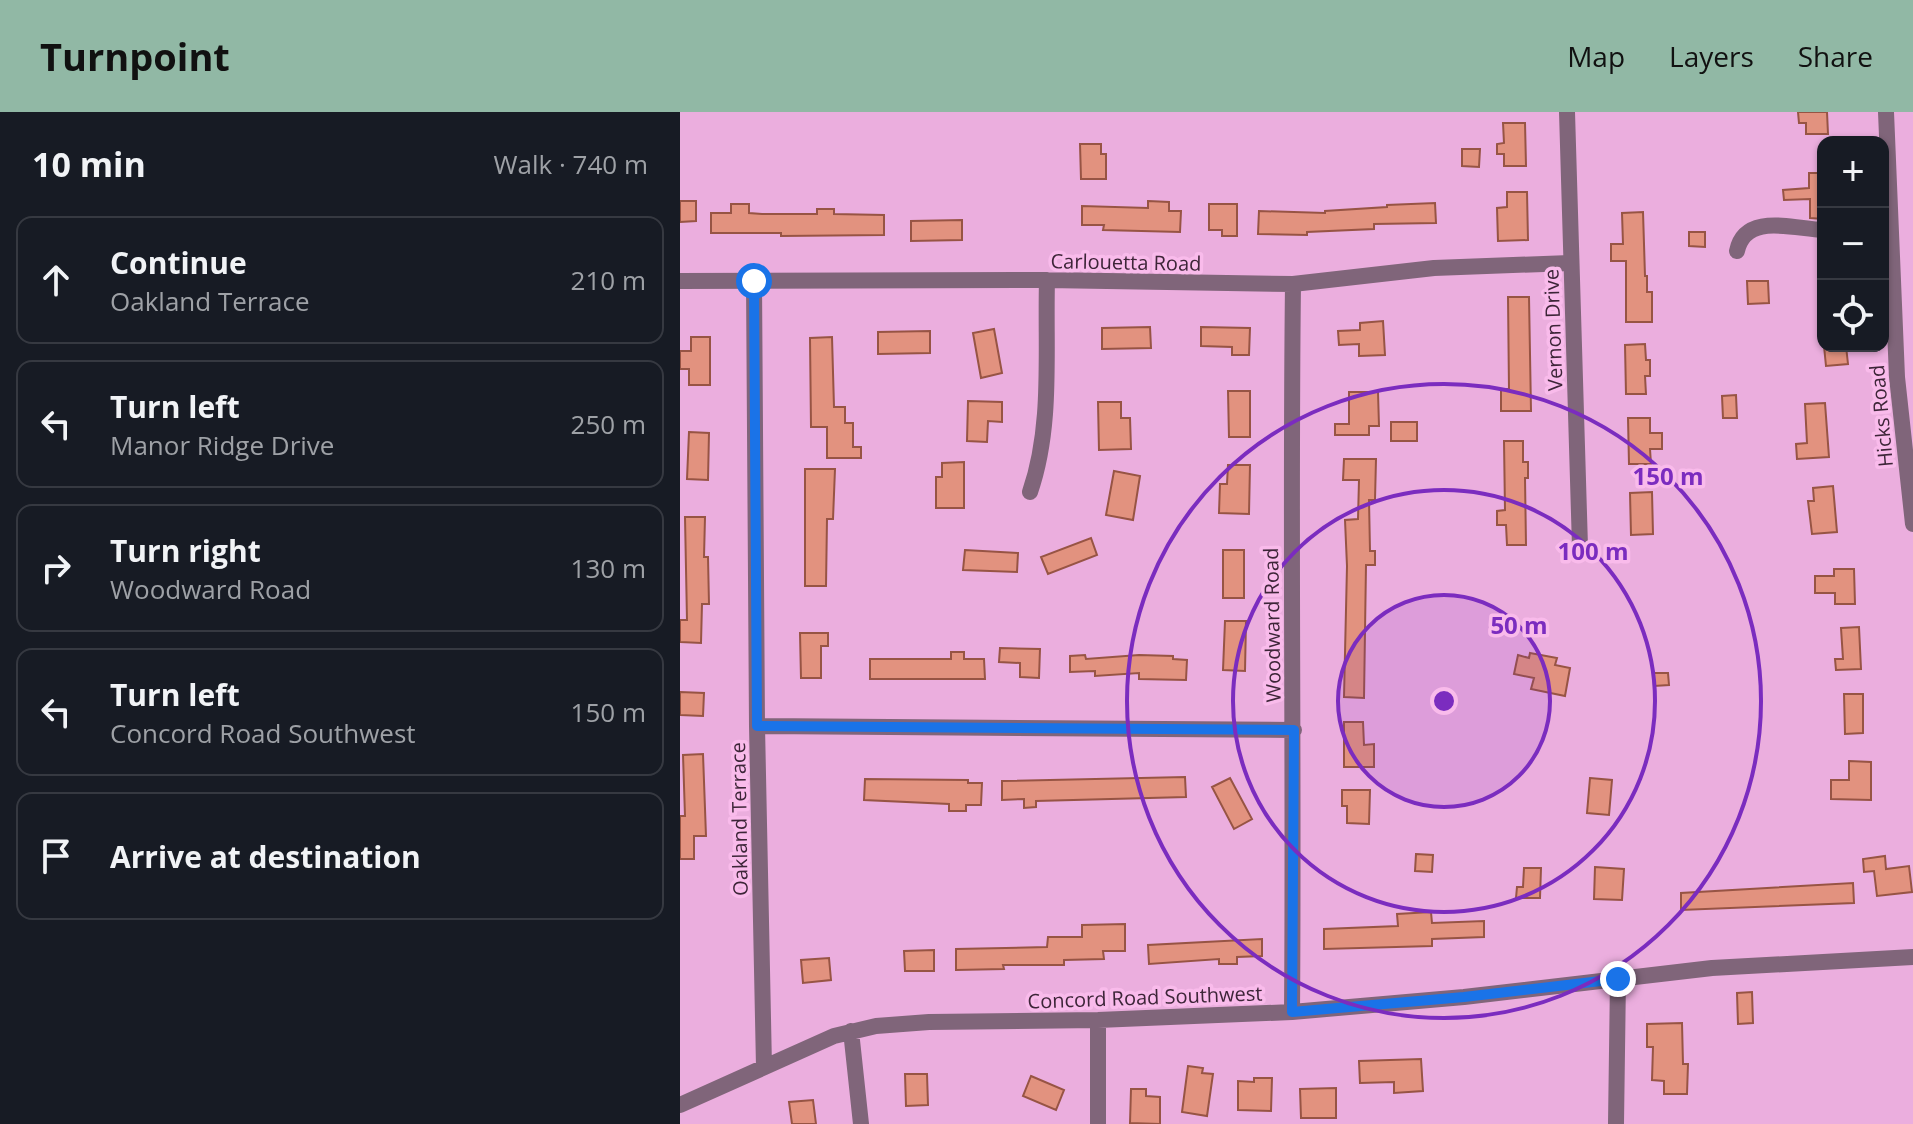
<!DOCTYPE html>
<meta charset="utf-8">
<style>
:root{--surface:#171b24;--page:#242831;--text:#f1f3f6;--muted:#9ea1a6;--line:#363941;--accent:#91b8a5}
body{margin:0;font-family:"Open Sans",sans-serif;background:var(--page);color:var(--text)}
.controls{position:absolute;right:24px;top:24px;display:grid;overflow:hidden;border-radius:16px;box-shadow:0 2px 6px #0004}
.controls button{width:72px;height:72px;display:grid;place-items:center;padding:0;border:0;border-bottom:2px solid var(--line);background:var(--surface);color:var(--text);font:40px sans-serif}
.stop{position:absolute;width:24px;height:24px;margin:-18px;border:6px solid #1a73e8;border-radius:50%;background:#fff}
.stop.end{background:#1a73e8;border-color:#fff;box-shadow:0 2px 8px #0008}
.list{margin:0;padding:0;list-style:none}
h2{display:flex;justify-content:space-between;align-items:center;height:104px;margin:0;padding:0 32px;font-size:34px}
h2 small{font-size:26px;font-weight:400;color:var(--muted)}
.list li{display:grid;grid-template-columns:52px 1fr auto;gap:24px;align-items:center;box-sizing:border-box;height:128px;margin:0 16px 16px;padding:0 16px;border:2px solid var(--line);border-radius:16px}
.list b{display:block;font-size:30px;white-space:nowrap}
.list p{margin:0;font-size:26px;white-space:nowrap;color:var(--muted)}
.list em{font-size:26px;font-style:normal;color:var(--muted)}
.icon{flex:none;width:44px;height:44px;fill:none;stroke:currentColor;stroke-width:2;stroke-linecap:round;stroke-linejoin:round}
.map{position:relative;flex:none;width:1233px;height:1012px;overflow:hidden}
header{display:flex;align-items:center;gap:48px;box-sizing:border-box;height:112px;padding:0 40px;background:var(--accent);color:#111}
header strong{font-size:38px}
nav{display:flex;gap:44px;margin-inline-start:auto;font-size:28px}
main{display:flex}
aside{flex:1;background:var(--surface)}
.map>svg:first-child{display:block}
.building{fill:#e2927f;stroke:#975444;stroke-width:2}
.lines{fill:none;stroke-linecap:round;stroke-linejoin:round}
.minor{stroke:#80657a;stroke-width:16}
.route{stroke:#1a73e8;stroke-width:10}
.ring{fill:none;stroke:#7b2cbf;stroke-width:4}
.labels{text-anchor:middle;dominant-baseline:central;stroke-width:7;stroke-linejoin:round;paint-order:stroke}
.street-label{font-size:20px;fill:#3d2538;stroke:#f9bbeb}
.centre{fill:#7b2cbf;stroke:#f9bbeb;stroke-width:4}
.ring-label{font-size:24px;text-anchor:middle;font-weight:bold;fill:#7b2cbf;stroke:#f9bbeb;stroke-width:7;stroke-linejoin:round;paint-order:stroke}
</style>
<header>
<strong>Turnpoint</strong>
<nav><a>Map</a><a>Layers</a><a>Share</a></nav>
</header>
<main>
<aside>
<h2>10 min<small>Walk · 740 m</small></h2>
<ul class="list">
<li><svg class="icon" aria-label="ahead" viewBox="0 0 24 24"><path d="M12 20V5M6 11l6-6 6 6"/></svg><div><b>Continue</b><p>Oakland Terrace</p></div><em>210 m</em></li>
<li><svg class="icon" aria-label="left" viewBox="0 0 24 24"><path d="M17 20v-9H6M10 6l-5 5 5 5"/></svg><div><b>Turn left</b><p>Manor Ridge Drive</p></div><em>250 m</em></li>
<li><svg class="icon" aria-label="right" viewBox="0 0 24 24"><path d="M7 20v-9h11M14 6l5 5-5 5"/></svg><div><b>Turn right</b><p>Woodward Road</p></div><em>130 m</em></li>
<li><svg class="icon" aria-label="left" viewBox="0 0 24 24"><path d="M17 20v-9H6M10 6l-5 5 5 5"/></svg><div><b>Turn left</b><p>Concord Road Southwest</p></div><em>150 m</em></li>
<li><svg class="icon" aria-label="arrive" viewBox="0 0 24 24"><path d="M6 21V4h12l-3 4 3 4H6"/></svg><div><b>Arrive at destination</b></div></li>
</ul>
</aside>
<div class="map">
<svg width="1233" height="1012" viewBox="0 0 1233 1012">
<rect width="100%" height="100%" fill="#ebaede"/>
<!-- building -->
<path class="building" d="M 1118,0 L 1147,0 L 1148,22 L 1126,22 L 1126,11 L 1119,11 Z
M 823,11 L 845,11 L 846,54 L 824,54 L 824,42 L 817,42 L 817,32 L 824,31 Z
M 400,32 L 421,32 L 421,42 L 426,42 L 426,67 L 401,67 Z
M 782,37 L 800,37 L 799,55 L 782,54 Z
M 1129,61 L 1143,61 L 1143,107 L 1130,106 L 1130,87 L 1104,88 L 1103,78 L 1129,76 Z
M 827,80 L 847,80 L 848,128 L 818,129 L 817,96 L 827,95 Z
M 0,89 L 16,89 L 16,109 L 0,110 Z
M 468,89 L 489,90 L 489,99 L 501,99 L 500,120 L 423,118 L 424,113 L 402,113 L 402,94 L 468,96 Z
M 755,91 L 756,111 L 694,112 L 694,117 L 627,120 L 627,123 L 578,122 L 579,99 L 645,101 L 645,99 L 707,95 L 707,93 Z
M 51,92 L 69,92 L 69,101 L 82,102 L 137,102 L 137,97 L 154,97 L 154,102 L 204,103 L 204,123 L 101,124 L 101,121 L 31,121 L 31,101 L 51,101 Z
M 529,92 L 557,92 L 557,124 L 542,124 L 542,118 L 529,118 Z
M 963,100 L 965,164 L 967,164 L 967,180 L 972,180 L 972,210 L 946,210 L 946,149 L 931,149 L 931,132 L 943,132 L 942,101 Z
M 282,108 L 282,128 L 231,129 L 231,109 Z
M 1009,120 L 1025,120 L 1025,135 L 1009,134 Z
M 1067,169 L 1088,169 L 1089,191 L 1068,192 Z
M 828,185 L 849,185 L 851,299 L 821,299 L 821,277 L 829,277 Z
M 703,209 L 705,243 L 679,244 L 679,232 L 659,233 L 658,219 L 680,218 L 680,211 Z
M 470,215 L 471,236 L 422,237 L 422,216 Z
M 521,215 L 570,216 L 569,243 L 552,243 L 552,235 L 521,234 Z
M 314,217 L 322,261 L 301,266 L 293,221 Z
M 250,219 L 250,241 L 198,242 L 198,220 Z
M 11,225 L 30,225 L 30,273 L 9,273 L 9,257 L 0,257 L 0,239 L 11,239 Z
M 152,225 L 154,295 L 165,295 L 165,311 L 173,311 L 173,335 L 181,335 L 181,346 L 147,346 L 147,315 L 131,315 L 130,226 Z
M 965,232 L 966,248 L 970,248 L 970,264 L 965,264 L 966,282 L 946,282 L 945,233 Z
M 1144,234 L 1166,234 L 1168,252 L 1146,254 Z
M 548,279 L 570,279 L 570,325 L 549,325 Z
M 669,280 L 698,280 L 699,314 L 689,314 L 689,323 L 655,323 L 655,312 L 669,312 Z
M 1056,283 L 1057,306 L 1043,306 L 1042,284 Z
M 288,289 L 322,290 L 322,310 L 308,309 L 307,330 L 287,329 Z
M 418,290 L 441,290 L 441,306 L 450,306 L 451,337 L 419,338 Z
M 1145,291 L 1149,345 L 1117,347 L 1116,332 L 1127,331 L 1125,292 Z
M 948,306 L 970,306 L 970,321 L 982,321 L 982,337 L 970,337 L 971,352 L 949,352 Z
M 711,310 L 737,310 L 737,329 L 711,329 Z
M 9,320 L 29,321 L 28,368 L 7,367 Z
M 824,329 L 843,329 L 843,350 L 848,350 L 848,366 L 845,366 L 846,433 L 827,433 L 826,413 L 817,413 L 817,399 L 825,398 Z
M 664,347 L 696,347 L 695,388 L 689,388 L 690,439 L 695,439 L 695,453 L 686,453 L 684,586 L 664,585 L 667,454 L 665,408 L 678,407 L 679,368 L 663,368 Z
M 284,350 L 284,396 L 256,396 L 256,365 L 262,365 L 262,351 Z
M 548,353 L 570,353 L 569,402 L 539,401 L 540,372 L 547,372 Z
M 125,357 L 155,357 L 153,407 L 147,407 L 146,474 L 125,474 Z
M 434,359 L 460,364 L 453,408 L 426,403 Z
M 1153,374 L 1157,420 L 1132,422 L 1128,389 L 1134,389 L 1133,376 Z
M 972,380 L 973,422 L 951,423 L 950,381 Z
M 5,405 L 25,405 L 24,445 L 28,445 L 29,492 L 22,492 L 21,531 L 0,530 L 0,508 L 7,508 Z
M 411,426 L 417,443 L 368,462 L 361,445 Z
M 285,438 L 338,441 L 337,460 L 283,458 Z
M 543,438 L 564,438 L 564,486 L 543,486 Z
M 1154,457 L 1174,457 L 1175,492 L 1155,492 L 1155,481 L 1135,481 L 1135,464 L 1154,464 Z
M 545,509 L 566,509 L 565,559 L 543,558 Z
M 1179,515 L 1181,557 L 1156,558 L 1155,547 L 1163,547 L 1161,516 Z
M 120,521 L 148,521 L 148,534 L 141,534 L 141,566 L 121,566 Z
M 320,536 L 360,537 L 359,566 L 340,565 L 340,551 L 319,550 Z
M 271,540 L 284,540 L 284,547 L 304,547 L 305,567 L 190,567 L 190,547 L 271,547 Z
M 850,541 L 877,546 L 875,553 L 890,556 L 885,584 L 851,577 L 854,566 L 834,562 L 838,543 L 849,546 Z
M 405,543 L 406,547 L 459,543 L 493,544 L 493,547 L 507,548 L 506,568 L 459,567 L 459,561 L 415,564 L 415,559 L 390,560 L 390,544 Z
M 973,561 L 988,561 L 989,573 L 974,574 Z
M 0,580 L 24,581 L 23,604 L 0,603 Z
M 1164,582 L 1183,582 L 1183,621 L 1165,622 Z
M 664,610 L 683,610 L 684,633 L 694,632 L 694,655 L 664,655 Z
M 23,642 L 26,724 L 14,724 L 14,747 L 0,747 L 0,704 L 5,704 L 3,643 Z
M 1169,649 L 1191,650 L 1191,688 L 1151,687 L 1151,668 L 1169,668 Z
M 505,665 L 506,685 L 356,689 L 356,695 L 344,696 L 344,687 L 322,688 L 322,669 Z
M 550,666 L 572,707 L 554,717 L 532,675 Z
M 910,666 L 932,668 L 929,703 L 907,701 Z
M 185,667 L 288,668 L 288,671 L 302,671 L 301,693 L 286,693 L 286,699 L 269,699 L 269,692 L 184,688 Z
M 662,678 L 690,678 L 689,712 L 667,711 L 667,694 L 662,694 Z
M 736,742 L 753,743 L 752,760 L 735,759 Z
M 1205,744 L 1206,757 L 1229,754 L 1232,780 L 1197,784 L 1194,759 L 1184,760 L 1183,747 Z
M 915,755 L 944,757 L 942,788 L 914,787 Z
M 844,756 L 861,756 L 860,786 L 836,786 L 837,775 L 843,775 Z
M 1173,771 L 1174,791 L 1001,798 L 1001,781 Z
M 751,800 L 752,811 L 804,809 L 804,825 L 752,827 L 752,834 L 644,837 L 644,817 L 718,814 L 717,802 Z
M 445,812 L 445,839 L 423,839 L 424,847 L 384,848 L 384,853 L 323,853 L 324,857 L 276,858 L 276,837 L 367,835 L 368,825 L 402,825 L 402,813 Z
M 582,827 L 582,844 L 557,845 L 557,852 L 539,852 L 539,847 L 469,852 L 468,833 Z
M 254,838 L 254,859 L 225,859 L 224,839 Z
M 149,846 L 151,868 L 123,871 L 121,848 Z
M 1072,880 L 1073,911 L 1058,912 L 1057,881 Z
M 1002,911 L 1003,952 L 1008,952 L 1007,982 L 984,982 L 984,969 L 972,968 L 973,935 L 967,935 L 967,912 Z
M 741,947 L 743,979 L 714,981 L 714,970 L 680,971 L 679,949 Z
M 508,954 L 523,956 L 522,961 L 533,962 L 527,1004 L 502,1000 Z
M 225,962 L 247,962 L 248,993 L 226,994 Z
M 351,964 L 384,978 L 376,998 L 343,984 Z
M 574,966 L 592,966 L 591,999 L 558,998 L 558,969 L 574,970 Z
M 656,976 L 656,1006 L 621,1006 L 620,977 Z
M 451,977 L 466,977 L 466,984 L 480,985 L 480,1012 L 450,1011 Z
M 133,988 L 136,1012 L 112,1012 L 109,990 Z"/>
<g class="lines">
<!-- minor -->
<path class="minor" d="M 887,0 L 900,435
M 1206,0 L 1217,265 L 1233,412
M 1057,139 C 1065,100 1114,117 1143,118
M 0,169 L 367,168 L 613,172 L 754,156 L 890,151
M 74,169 L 77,614 L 84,955
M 350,380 C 373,314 365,238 367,168
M 77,614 L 614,618
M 612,900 C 614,658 610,415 613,172
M 171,919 L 181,1012
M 0,993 L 154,924 L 196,914 L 249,910 L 418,908 L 612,900 L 784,885 L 1032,856 L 1233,845
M 418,1012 L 418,908
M 936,1012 L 938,867"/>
</g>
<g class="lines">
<!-- route -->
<path class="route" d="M 74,169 L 77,614 L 614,618 L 612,900 L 784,885 L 938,867"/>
</g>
<!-- distance rings -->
<circle cx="764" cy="589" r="106" fill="#7b2cbf" fill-opacity=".12"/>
<g class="ring">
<circle cx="764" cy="589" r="106"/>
<circle cx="764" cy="589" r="211"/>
<circle cx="764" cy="589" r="317"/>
</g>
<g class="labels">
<!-- street labels -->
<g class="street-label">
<text transform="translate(446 150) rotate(1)">Carlouetta Road</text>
<text transform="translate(873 218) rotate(-92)">Vernon Drive</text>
<text transform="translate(1201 304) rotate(-95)">Hicks Road</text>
<text transform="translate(592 513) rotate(-91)">Woodward Road</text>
<text transform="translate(59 707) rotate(-91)">Oakland Terrace</text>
<text transform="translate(465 885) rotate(-2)">Concord Road Southwest</text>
</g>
</g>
<circle cx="764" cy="589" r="12" class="centre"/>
<g class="ring-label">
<text x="988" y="373">150 m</text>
<text x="913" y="448">100 m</text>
<text x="839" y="522">50 m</text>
</g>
</svg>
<div class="controls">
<button>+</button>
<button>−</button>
<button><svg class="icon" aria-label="locate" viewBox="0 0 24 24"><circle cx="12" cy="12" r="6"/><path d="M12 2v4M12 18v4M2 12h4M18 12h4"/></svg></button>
</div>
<div class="stop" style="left:74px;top:169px"></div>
<div class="stop end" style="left:938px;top:867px"></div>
</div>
</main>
